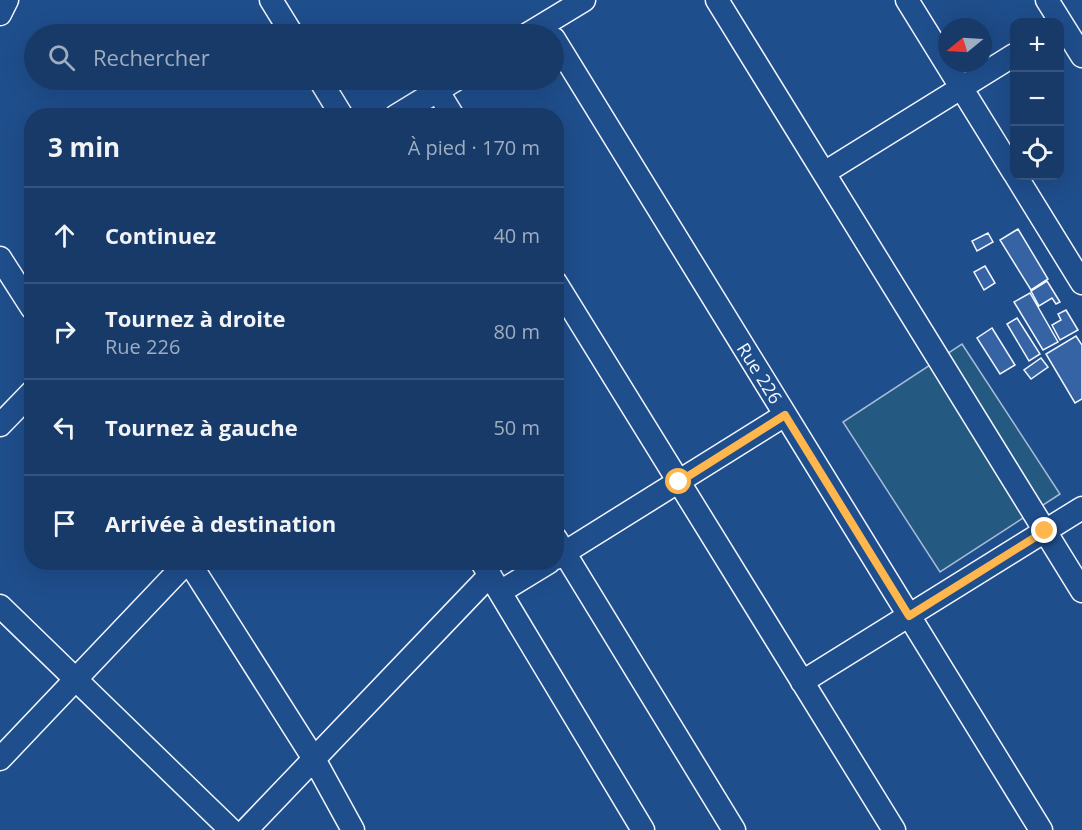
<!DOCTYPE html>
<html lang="fr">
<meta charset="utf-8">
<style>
:root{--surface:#173a69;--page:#244571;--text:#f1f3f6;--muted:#9eadc0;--line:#36547d}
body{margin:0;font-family:"Open Sans",sans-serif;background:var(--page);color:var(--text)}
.controls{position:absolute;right:18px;top:18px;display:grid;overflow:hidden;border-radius:12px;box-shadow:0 6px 24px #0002}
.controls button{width:54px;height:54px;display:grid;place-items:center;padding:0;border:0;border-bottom:2px solid var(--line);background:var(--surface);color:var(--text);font:30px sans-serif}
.compass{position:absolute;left:938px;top:18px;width:54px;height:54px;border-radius:50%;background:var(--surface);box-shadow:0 6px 24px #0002;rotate:252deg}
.stop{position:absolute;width:18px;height:18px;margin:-14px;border:4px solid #ffb74d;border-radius:50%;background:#fff}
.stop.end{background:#ffb74d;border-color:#fff;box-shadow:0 2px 6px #0008}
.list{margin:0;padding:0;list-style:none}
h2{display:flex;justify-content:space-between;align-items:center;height:78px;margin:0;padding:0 24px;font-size:26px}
h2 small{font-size:20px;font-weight:400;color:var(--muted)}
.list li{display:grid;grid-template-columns:39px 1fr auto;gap:18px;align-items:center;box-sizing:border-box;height:96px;padding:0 24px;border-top:2px solid var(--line)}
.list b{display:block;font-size:22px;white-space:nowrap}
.list p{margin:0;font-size:20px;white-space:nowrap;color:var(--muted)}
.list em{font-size:20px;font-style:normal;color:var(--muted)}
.icon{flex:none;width:33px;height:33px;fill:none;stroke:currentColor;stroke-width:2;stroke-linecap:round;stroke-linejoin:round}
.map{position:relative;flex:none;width:1082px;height:830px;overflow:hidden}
.search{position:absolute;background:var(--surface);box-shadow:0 6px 24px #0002;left:24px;top:24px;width:540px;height:66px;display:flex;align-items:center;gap:15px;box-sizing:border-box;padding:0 21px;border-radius:33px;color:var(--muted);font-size:22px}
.panel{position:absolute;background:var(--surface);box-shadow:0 6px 24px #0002;left:24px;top:108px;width:540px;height:462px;border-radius:24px}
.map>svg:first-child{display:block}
.green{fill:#245a82;stroke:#a8bbd7;stroke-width:1.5}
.building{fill:#3563a3;stroke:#f2f6ff;stroke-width:1.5}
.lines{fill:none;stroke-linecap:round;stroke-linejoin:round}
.minor-casing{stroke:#f2f6ff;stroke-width:25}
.minor{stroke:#1f4e8c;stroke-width:22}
.route{stroke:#ffb74d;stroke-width:8}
.labels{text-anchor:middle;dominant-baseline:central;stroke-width:4.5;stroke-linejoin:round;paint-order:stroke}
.street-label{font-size:18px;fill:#f2f6ff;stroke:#1f4e8c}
</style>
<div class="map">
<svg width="1082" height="830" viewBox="0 0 1082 830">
<rect width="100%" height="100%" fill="#1f4e8c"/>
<!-- green -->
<path class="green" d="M 962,344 L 1060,494 L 940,572 L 843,422 Z"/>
<!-- building -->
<path class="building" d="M 1018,229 L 1048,279 L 1031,290 L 1000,240 Z
M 988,233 L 993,242 L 977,251 L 972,241 Z
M 985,266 L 995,283 L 984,290 L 974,272 Z
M 1047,281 L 1060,302 L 1056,304 L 1052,298 L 1039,306 L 1031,291 Z
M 1030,293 L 1058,342 L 1043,350 L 1014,302 Z
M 1066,310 L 1078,330 L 1060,340 L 1052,325 L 1061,320 L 1058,314 Z
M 1017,318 L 1040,354 L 1029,361 L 1007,324 Z
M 992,328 L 1015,365 L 1000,374 L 977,338 Z
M 1076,336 L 1082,345 L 1082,399 L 1075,403 L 1046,354 Z
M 1041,358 L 1048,367 L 1031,379 L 1024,370 Z"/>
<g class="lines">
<defs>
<path id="minor" d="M 271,0 L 292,34
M 717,0 L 1082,591
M 907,0 L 1014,173
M 1047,0 L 1082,56
M 0,14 L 7,0
M 528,34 L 584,0
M 554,39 L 1041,830
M 320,80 L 342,116
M 437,90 L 453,116
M 396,116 L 455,80
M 824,173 L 1014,55
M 1016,176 L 1082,283
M 0,258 L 32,308
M 556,283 L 894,830
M 0,425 L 32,392
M 556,539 L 734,830
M 556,558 L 785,415
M 189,562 L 314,759 L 353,830
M 483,564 L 643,830
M 500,592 L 549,562
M 0,606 L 231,830
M 802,682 L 1082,508
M 0,759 L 187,562
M 246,830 L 490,575"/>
</defs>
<!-- minor casing -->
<use href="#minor" class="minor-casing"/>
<!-- minor -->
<use href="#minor" class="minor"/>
</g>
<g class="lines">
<!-- route -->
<path class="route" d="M 679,482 L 785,415 L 909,616 L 1045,531"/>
</g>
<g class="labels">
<!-- street labels -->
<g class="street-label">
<text transform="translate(760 373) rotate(58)">Rue 226</text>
</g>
</g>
</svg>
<div class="controls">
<button>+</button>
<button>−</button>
<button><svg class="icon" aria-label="locate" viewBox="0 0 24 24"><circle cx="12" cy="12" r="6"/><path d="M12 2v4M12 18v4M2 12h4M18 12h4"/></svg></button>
</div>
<svg class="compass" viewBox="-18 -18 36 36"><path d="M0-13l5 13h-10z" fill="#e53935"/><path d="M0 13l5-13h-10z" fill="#9eadc0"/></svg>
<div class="stop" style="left:679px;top:482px"></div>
<div class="stop end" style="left:1045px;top:531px"></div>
<div class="search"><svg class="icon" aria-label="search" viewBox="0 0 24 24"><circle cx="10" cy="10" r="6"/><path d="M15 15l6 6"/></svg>Rechercher</div>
<section class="panel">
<h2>3 min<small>À pied · 170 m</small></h2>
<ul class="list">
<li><svg class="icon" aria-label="ahead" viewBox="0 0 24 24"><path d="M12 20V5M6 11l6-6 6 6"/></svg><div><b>Continuez</b></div><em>40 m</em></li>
<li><svg class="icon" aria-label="right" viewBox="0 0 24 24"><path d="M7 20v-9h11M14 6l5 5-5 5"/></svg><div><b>Tournez à droite</b><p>Rue 226</p></div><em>80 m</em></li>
<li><svg class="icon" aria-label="left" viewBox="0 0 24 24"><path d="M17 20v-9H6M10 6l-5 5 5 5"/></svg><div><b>Tournez à gauche</b></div><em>50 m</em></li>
<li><svg class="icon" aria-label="arrive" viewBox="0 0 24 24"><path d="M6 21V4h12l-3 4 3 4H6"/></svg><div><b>Arrivée à destination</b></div></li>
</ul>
</section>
</div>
